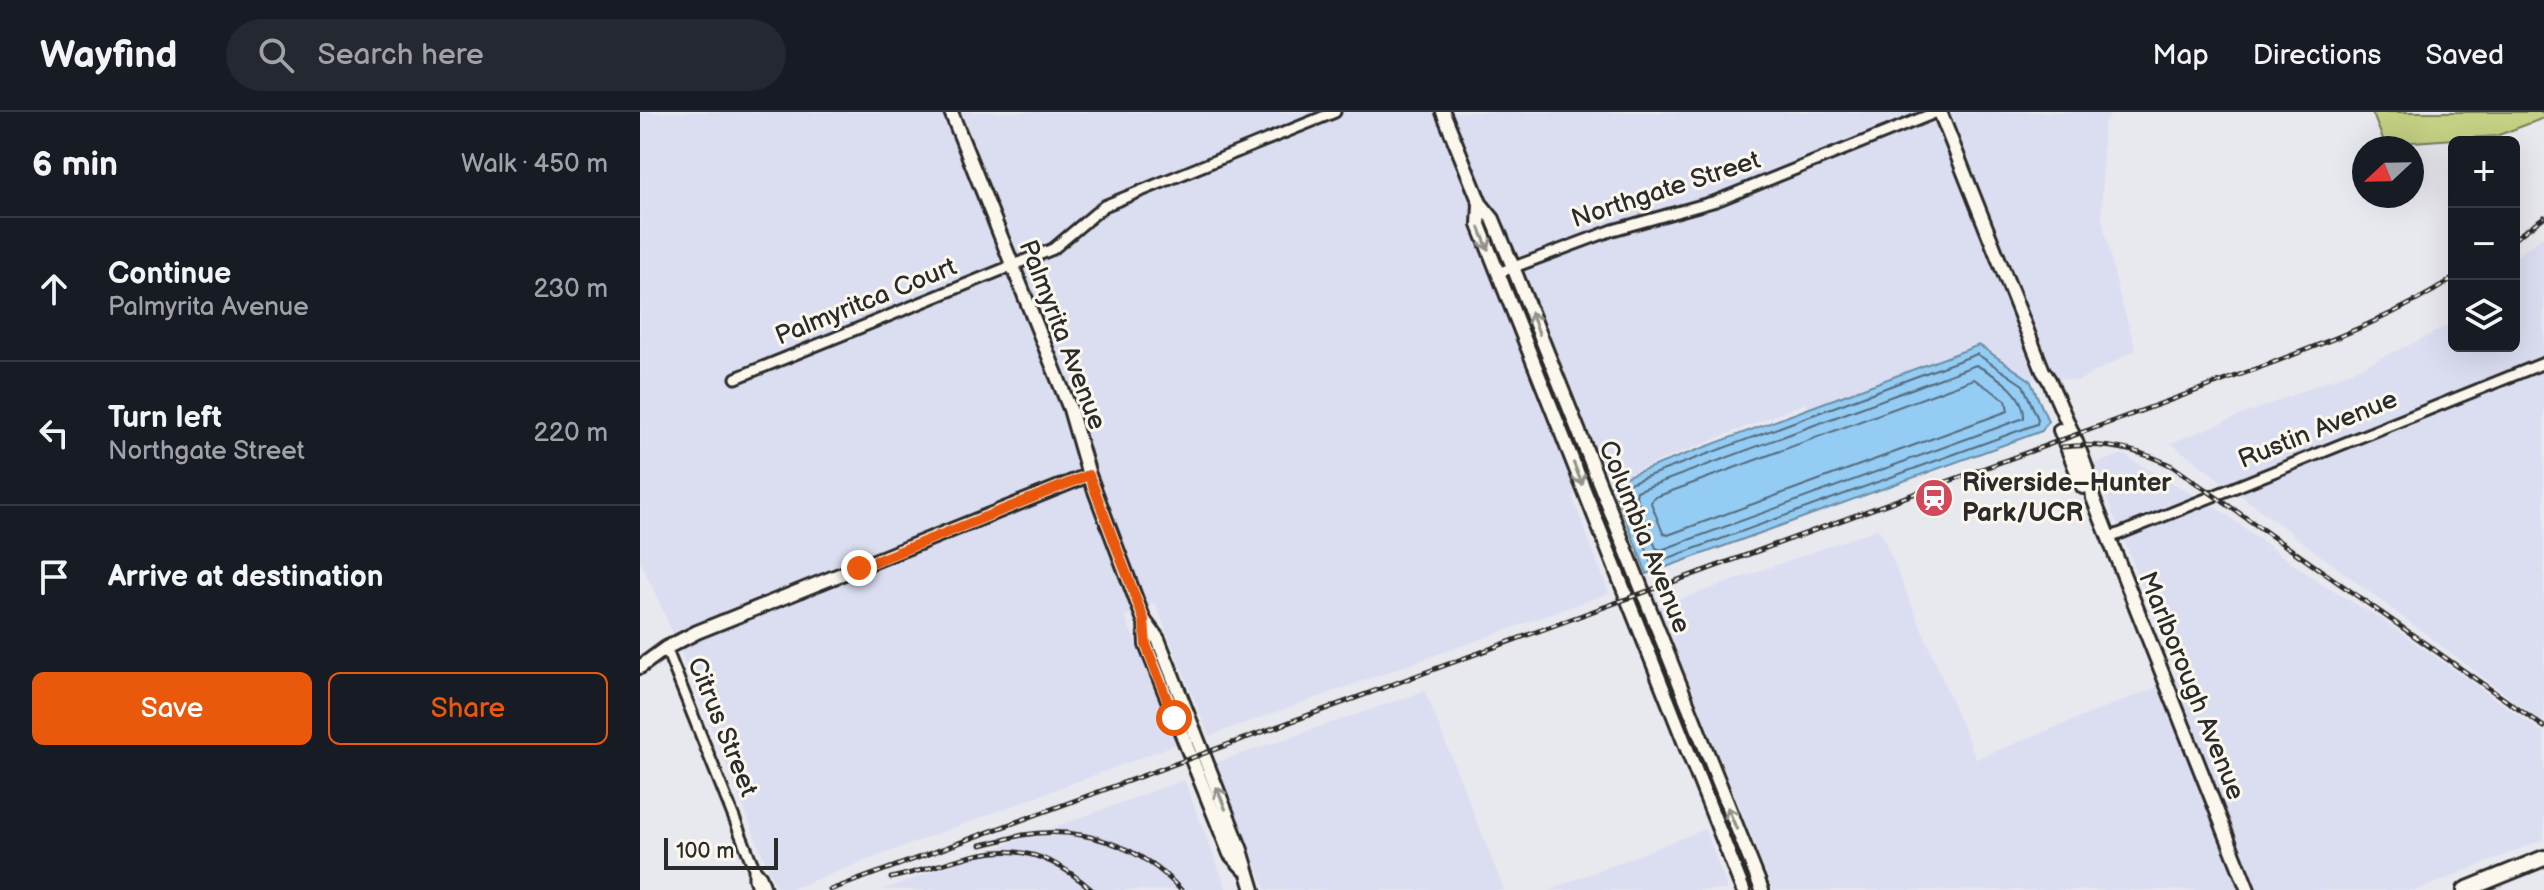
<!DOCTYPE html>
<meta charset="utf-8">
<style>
:root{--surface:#171b24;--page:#242831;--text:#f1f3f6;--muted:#9ea1a6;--line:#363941;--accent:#ea580c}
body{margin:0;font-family:"Balsamiq Sans",sans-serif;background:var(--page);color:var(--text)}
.controls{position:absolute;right:24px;top:24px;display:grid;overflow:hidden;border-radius:12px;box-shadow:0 8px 32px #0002}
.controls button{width:72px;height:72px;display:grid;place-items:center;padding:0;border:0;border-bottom:2px solid var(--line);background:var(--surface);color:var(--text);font:40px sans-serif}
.compass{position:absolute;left:1712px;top:24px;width:72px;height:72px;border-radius:50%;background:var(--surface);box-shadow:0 8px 32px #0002;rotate:248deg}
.scale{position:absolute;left:24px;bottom:20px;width:114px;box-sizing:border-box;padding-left:8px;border:4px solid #2b2b2b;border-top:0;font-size:22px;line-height:28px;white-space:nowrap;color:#2b2b2b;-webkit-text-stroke:6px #fbf7ec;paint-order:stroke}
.stop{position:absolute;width:24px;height:24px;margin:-18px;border:6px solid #ea580c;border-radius:50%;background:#fff}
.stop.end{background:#ea580c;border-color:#fff;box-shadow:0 2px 8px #0008}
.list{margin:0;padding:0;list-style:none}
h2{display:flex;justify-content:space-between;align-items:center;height:104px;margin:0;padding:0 32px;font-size:34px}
h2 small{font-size:26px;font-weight:400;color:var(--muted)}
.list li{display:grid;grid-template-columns:52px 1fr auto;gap:24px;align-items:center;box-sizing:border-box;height:144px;padding:0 32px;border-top:2px solid var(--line)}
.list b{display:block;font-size:30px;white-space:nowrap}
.list p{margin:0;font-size:26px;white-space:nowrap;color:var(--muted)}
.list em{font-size:26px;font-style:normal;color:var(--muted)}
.actions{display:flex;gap:16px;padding:24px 32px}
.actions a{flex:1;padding:18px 0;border:2px solid var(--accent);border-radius:12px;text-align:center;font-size:28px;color:var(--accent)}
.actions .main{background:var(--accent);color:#fff}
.icon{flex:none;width:44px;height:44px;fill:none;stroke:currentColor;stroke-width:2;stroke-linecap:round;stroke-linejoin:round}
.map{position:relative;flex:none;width:1904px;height:778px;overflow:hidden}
header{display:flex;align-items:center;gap:48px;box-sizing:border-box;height:112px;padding:0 40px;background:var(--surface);border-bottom:2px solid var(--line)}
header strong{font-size:38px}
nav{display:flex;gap:44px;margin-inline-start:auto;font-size:28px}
.search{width:560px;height:72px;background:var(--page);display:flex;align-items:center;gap:20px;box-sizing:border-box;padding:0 28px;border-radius:44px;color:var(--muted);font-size:30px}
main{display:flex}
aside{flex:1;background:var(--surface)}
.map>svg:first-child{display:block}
.built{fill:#dbdef1}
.green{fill:#c5d184;stroke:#787e58;stroke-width:2}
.water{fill:#94ccf3;stroke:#6a8ca3;stroke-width:2}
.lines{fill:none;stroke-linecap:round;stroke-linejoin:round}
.shore{stroke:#556b7b;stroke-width:2}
.street-casing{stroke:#2b2b2b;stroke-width:15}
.secondary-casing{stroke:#2b2b2b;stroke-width:18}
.primary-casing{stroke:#2b2b2b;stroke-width:20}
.street{stroke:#fbf7ec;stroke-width:9}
.secondary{stroke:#fbf7ec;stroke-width:12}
.primary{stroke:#fbf7ec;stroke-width:14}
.rail-casing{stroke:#2b2b2b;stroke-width:5}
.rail{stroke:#fbf7ec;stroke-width:2;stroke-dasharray:6;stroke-linecap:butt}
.oneway{stroke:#93918c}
.route{stroke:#ea580c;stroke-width:10}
.labels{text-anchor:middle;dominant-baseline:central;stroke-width:6;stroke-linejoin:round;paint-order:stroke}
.street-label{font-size:26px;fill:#2b2b2b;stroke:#fbf7ec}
.poi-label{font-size:26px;font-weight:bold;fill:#2b2b2b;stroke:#fbf7ec;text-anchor:start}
</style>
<header>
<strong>Wayfind</strong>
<div class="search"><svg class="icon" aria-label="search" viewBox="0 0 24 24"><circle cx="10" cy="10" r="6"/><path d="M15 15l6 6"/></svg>Search here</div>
<nav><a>Map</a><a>Directions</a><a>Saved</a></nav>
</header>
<main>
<aside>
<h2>6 min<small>Walk · 450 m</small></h2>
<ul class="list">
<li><svg class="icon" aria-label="ahead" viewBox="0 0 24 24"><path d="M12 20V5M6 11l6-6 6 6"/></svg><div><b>Continue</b><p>Palmyrita Avenue</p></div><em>230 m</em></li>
<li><svg class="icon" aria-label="left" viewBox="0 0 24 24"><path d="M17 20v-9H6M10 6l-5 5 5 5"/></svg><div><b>Turn left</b><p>Northgate Street</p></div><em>220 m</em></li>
<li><svg class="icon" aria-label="arrive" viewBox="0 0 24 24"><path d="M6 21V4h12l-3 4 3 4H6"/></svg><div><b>Arrive at destination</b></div></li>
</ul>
<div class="actions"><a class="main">Save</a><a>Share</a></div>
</aside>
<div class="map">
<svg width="1904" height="778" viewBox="0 0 1904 778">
<rect width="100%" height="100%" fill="#e8e8ef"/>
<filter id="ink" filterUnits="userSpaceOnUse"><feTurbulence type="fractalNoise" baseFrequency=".0125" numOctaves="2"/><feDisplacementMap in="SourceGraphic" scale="16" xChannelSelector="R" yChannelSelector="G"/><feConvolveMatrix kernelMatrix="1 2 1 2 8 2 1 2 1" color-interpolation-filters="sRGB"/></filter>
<g filter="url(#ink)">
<!-- built -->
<path class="built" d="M 0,0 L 1472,0 L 1463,14 L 1462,107 L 1479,182 L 1496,238 L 1438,269 L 1417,266 L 1390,268 L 1339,233 L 1170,299 L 1166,291 L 932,384 L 969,481 L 569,624 L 515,491 L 485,505 L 537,632 L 148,778 L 137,778 L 34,524 L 0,448 Z
M 1904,124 L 1904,611 L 1531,331 L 1713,259 L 1786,225 L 1814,210 L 1814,234 L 1874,234 L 1874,146 Z
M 1482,342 L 1581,399 L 1681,472 L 1738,505 L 1904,621 L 1904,727 L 1778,778 L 1133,778 L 1019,495 L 1237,417 L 1241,420 L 1336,647 L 1540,566 L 1453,353 Z
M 785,579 L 864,778 L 626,778 L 575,651 Z
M 544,668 L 587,778 L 242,778 Z
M 1065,717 L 1088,778 L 909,778 Z"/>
<!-- green -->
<path class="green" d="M 1732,0 L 1904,0 L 1904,6 L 1856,24 L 1745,32 Z"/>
<!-- water -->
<path class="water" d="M 1339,233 L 1390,268 L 1408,309 L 1402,319 L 1007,462 L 971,370 Z"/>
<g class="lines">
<!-- shore -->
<path class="shore" d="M 1337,242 L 1383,273 L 1398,307 L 1397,312 L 1015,451 L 1011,449 L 983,378 L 984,373 Z
M 1336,253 C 1357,264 1385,281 1384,306 L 1021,438 L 1016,436 L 996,384 L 997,379 Z
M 1334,267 L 1366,288 L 1368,299 L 1028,423 L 1023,421 L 1011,391 L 1013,386 Z"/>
<defs>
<path id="street" d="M 858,161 L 973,118 L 1076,89 L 1297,0
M 96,266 L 413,137 L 464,94 L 695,0
M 1469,426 L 1904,251
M 26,536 L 114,756 L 121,764 L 126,778
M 114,756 L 114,767 L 118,778"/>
<path id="secondary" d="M 311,0 L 430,297 L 449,363 L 497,490 L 504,508 L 518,527 L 601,738 L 613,778
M 803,0 L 840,91 L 853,107 L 873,155 L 1122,778
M 1300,0 L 1403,259 L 1409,268 C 1421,298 1451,356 1453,386 L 1608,778
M 840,91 L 839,113 L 1103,778
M 1420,318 L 1443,375
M 505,509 L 506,533 L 590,742 L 604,757
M 0,555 L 26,536 L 57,520 L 449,363"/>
<path id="primary" d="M 1825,778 L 1904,746"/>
</defs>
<!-- street casing -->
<use href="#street" class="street-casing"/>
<!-- secondary casing -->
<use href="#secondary" class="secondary-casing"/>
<!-- primary casing -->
<use href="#primary" class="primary-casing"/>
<!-- street -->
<use href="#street" class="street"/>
<!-- secondary -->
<use href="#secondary" class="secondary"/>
<!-- primary -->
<use href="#primary" class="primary"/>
<defs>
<path id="rail" d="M 1874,127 L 1904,105
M 1422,335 C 1462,330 1497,336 1532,354 L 1904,615
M 341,733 C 355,730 369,726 383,723 C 442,713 501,734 541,778
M 251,766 C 332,748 377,711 452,778
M 190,778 L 1632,251 C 1694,227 1758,203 1814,166"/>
</defs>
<!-- rail casing -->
<use href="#rail" class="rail-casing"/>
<!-- rail -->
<use href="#rail" class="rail"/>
</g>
<!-- one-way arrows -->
<defs><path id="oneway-shaft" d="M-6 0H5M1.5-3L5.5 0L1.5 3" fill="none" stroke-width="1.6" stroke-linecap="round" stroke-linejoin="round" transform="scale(2)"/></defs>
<g class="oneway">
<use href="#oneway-shaft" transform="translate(844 127) rotate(69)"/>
<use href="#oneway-shaft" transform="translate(895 211) rotate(-111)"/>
<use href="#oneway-shaft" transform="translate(938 362) rotate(68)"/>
<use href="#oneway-shaft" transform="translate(581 686) rotate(-112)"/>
<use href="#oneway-shaft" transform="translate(1092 706) rotate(-112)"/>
</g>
</g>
<g class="lines" filter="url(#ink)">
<!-- route -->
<path class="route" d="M 219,456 L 449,363 L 504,508 L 506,533 L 534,606"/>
</g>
<!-- icons -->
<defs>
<symbol id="station-disc" viewBox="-11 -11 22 22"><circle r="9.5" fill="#d1495b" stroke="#fbf7ec"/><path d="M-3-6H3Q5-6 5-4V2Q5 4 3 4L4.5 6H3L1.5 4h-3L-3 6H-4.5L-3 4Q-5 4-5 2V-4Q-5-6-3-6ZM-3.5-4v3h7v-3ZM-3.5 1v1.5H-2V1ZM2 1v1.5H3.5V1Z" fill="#fff"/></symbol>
</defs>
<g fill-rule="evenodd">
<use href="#station-disc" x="1272" y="364" width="44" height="44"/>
</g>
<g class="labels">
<!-- street labels -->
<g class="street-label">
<text transform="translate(1026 78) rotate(-18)">Northgate Street</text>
<text transform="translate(226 190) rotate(-22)">Palmyritca Court</text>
<text transform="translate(422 223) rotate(69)">Palmyrita Avenue</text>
<text transform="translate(1678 318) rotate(-22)">Rustin Avenue</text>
<text transform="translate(1004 425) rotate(68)">Columbia Avenue</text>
<text transform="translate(1551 574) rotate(68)">Marlborough Avenue</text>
<text transform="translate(82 615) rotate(68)">Citrus Street</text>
</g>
<!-- poi labels -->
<g class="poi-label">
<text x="1322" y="371">Riverside–Hunter<tspan x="1322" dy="30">Park/UCR</tspan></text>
</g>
</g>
</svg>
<div class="controls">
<button>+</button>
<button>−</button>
<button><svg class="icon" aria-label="layers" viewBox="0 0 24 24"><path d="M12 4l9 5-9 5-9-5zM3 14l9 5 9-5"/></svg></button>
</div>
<svg class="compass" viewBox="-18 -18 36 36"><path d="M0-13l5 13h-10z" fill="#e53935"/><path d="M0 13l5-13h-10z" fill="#9ea1a6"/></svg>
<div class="scale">100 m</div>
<div class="stop" style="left:534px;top:606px"></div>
<div class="stop end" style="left:219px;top:456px"></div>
</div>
</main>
